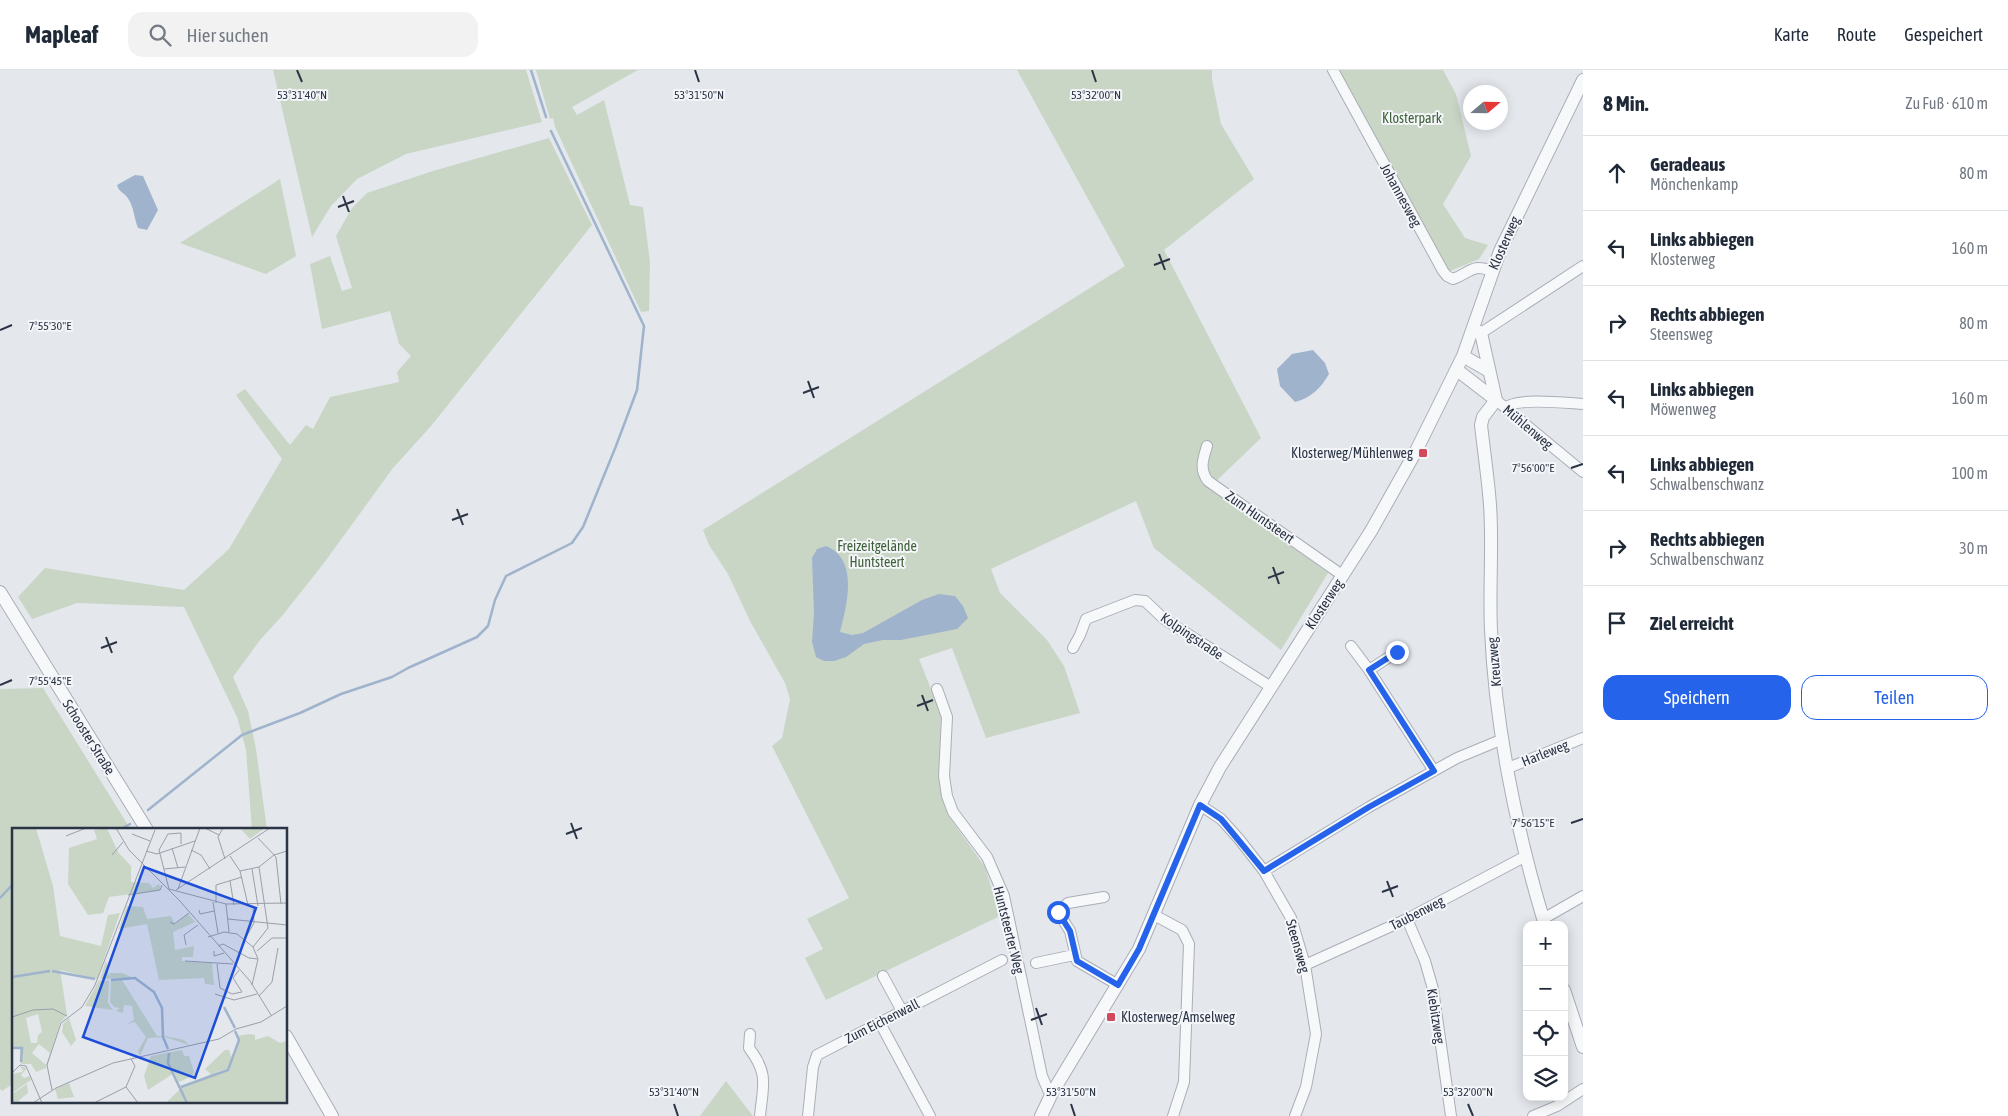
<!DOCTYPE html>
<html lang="de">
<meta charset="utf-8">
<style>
:root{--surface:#fff;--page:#f2f2f3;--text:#1f2937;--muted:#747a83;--line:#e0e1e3;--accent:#2563eb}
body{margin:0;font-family:"Asap Condensed",sans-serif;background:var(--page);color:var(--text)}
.controls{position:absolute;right:15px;bottom:15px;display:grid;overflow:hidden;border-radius:10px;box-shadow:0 2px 12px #0003}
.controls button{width:45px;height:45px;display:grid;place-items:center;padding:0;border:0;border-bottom:1px solid var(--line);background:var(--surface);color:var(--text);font:25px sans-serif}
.compass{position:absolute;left:1463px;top:15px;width:45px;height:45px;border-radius:50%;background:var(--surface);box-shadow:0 2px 12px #0003;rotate:70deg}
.stop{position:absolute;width:15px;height:15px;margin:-11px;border:4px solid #2563eb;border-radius:50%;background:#fff}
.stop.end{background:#2563eb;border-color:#fff;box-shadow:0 1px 5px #0008}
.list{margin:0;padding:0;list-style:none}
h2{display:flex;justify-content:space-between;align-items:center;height:65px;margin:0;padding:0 20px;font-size:21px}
h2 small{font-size:16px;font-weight:400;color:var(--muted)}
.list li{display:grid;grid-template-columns:32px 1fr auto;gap:15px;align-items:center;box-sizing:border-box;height:75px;padding:0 20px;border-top:1px solid var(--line)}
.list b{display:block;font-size:19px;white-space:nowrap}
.list p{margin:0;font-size:16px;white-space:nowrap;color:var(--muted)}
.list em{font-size:16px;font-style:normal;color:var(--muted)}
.actions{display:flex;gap:10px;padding:15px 20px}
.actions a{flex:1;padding:11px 0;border:1px solid var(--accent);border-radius:15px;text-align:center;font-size:18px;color:var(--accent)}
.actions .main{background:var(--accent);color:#fff}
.icon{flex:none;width:28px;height:28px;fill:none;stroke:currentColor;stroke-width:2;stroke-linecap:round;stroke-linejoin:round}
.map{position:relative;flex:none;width:1583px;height:1046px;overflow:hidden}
header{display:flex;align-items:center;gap:30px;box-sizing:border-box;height:70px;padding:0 25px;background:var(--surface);border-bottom:1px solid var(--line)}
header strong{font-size:24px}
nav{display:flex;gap:28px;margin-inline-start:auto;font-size:18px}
.search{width:350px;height:45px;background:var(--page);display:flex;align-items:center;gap:12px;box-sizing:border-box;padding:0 18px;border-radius:15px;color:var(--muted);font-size:19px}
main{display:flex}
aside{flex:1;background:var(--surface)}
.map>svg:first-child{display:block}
.green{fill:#c9d6c5}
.water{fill:#9fb4cc}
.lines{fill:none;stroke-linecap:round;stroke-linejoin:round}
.stream{stroke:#9fb4cc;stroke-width:2.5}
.minor-casing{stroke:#a9aeb7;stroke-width:12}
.tertiary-casing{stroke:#a9aeb7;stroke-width:14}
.minor{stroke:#f7f8fa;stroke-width:10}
.tertiary{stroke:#f7f8fa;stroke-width:12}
.route{stroke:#2563eb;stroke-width:6}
.ticks{fill:none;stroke:#2b3445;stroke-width:2}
.poi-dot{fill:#d1495b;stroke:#f4f6f9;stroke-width:2}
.labels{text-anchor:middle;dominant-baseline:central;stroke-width:4;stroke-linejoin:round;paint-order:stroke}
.park-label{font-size:14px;fill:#3f6138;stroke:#f4f6f9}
.street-label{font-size:14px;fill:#2b3445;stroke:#f4f6f9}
.poi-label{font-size:14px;fill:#2b3445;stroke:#f4f6f9;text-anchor:end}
.inset-river{fill:none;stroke:#9fb4cc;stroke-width:2.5}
.inset-road{fill:none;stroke:#9a9fa9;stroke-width:1}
.view{fill:#1d4ed8;fill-opacity:0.15;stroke:#1d4ed8;stroke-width:2.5}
.inset-edge{fill:none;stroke:#2b3445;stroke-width:2.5}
.ticks-label{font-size:12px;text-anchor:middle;fill:#2b3445;stroke:#f4f6f9;stroke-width:4;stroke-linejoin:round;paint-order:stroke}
</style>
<header>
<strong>Mapleaf</strong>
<div class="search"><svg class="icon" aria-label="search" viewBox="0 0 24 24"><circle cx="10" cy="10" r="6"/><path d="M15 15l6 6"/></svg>Hier suchen</div>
<nav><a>Karte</a><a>Route</a><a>Gespeichert</a></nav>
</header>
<main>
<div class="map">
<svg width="1583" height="1046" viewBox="0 0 1583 1046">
<rect width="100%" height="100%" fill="#e4e7ec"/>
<!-- green -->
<path class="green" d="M 273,0 L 526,0 L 542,52 L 406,84 L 357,109 L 331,136 L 312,167 Z
M 536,0 L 638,0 L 572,37 L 577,45 L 604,30 L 630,135 L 643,137 L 650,192 L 649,241 L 641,242 L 555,57 L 553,48 L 550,49 Z
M 1017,0 L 1212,0 L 1212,9 L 1221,54 L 1254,109 L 1164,180 L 1261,368 L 1210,417 L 1328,503 L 1281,580 L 1154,478 L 1136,431 L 991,499 L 1000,523 L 1047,570 L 1064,596 L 1080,643 L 986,668 L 952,578 L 919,589 L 941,644 L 939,705 L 942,726 L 950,748 L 985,797 L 1000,846 L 826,930 L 805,888 L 823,879 L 807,849 L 849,828 L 772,676 L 782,668 L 790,629 L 785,613 L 750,551 L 728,504 L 709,475 L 703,460 L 1125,196 Z
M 1331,0 L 1443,0 L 1456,24 L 1471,86 L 1443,134 L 1465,168 L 1488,175 L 1479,189 L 1443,204 Z
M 549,68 L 592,155 L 431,356 L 393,398 L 324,493 L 282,546 L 260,570 L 233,607 L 248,641 L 256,679 L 267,760 L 252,760 L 246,680 L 237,647 L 184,537 L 77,533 L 32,549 L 18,527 L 45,498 L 184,520 L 229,479 L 282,389 L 236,325 L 245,319 L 290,375 L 306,355 L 313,359 L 330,327 L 399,312 L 397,302 L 411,286 L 399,274 L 390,241 L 322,259 L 310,194 L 330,186 L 342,221 L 352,218 L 336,166 L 352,138 L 367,123 L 433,101 Z
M 280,109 L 296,186 L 266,204 L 180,173 Z
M 43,618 L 131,760 L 14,760 L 14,1013 L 2,1021 L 0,1019 L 0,619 Z
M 726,1011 L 753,1046 L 700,1046 Z"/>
<!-- water -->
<path class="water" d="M 135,105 L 143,106 L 158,140 L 147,160 L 138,158 C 134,148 134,136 127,127 C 123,122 119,122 117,115 Z
M 1313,280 L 1325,293 L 1329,304 C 1321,318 1311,328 1295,332 L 1280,316 L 1277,299 L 1292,284 Z
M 826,476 C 859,489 847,535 840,562 L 852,565 L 863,563 L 922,530 L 939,524 L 955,526 L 963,536 L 968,548 L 957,559 L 901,570 L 883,570 L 864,574 L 846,587 L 834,591 L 824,591 L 816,587 L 812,572 L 814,543 L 812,488 L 817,479 Z"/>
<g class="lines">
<!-- stream -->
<path class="stream" d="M 531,0 L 546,47
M 148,740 L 242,665 L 300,643 L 341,624 L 392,607 L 408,598 L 477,567 L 488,556 L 495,530 L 506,506 L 572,473 L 583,457 L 616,376 L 637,320 L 644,256 L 551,61
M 119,760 L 130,754
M 0,828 L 14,813"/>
<defs>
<path id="minor" d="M 1333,0 L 1443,201 L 1447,206 L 1453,209 C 1470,203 1472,193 1491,201
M 1481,263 L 1583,196
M 1496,330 L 1583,402
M 1505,338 C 1516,327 1566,333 1583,334
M 1207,376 C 1203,389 1199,399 1208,411 L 1342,505
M 1351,576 L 1369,600
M 1073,578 L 1080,565 L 1086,549 L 1135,530 L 1145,531 L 1164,549 L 1271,617
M 1397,582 L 1369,600 L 1434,701
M 937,619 L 947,647 L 944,706 L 947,726 L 953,742 L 987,787 L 1004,826 L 1042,1006 L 1048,1020 L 1052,1023
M 1508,698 L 1583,668
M 1200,735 L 1221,749 L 1239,769 L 1264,801 L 1291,848 L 1305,895 L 1316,964 L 1306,1017 L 1295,1046
M 1264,801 L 1369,737 L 1457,688 L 1503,669
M 1104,827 L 1068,833 L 1058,842 L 1070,861 L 1077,891 L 1118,915
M 1154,845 L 1182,860 L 1189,874 L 1184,1012 L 1173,1046
M 1407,849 L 1425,891 L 1433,919 L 1451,1046
M 1543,849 L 1583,826
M 1036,893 L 1074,885
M 1305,895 L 1407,849 L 1526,786
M 883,906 L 902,941
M 880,953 L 930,1046
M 750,964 L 749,978 C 769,1004 763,1015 760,1046
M 808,1046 L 813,997 L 817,985 L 1002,890
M 1533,1046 L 1557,1036 L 1583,1019"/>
<path id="tertiary" d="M 1474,259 L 1481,263 L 1496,330
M 1463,286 L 1489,301
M 1457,300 L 1496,330
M 1496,330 L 1483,347 L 1481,355 C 1484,382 1488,408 1490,435 C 1493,476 1489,518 1491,560 C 1495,656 1517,763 1545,855
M 0,522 L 147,760
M 1564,920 L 1583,977
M 286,966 L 332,1046
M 1041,1046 L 1052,1023 L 1139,879 L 1200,735 L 1220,697 L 1371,461 L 1416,381 L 1463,286 L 1500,181 L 1583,10"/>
</defs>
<!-- minor casing -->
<use href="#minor" class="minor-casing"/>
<!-- tertiary casing -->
<use href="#tertiary" class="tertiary-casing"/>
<!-- minor -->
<use href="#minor" class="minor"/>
<!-- tertiary -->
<use href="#tertiary" class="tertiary"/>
</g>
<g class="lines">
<!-- route -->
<path class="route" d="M 1058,842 L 1070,861 L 1077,891 L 1118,915 L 1139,879 L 1200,735 L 1221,749 L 1264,801 L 1369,737 L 1434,701 L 1369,600 L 1397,582"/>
</g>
<!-- ticks -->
<path class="ticks" d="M 297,0 L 302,12M 695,0 L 699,12M 1092,0 L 1096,12M 343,126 L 349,142M 338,137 L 354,131M 1159,184 L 1165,200M 1154,195 L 1170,189M 0,260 L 12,255M 808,311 L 814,328M 803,323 L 819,317M 1571,398 L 1583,394M 457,439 L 463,455M 452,450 L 468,444M 1273,497 L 1279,514M 1268,508 L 1284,502M 106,567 L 112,583M 101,578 L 117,572M 0,615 L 12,610M 922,625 L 928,641M 917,636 L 933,630M 571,753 L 577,769M 1571,753 L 1583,749M 566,764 L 582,758M 1387,811 L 1393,827M 1382,822 L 1398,816M 1036,938 L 1042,955M 1031,950 L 1047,944M 674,1034 L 678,1046M 1071,1034 L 1075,1046M 1468,1034 L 1473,1046"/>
<!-- markers -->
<g class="poi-dot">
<rect x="1418" y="378" width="10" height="10" rx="2.5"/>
<rect x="1106" y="942" width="10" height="10" rx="2.5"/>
</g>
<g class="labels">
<!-- park labels -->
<g class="park-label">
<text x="1412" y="48">Klosterpark</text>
<text x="877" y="476">Freizeitgelände<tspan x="877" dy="16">Huntsteert</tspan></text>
</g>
<!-- street labels -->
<g class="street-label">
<text transform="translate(1401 125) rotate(61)">Johannesweg</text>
<text transform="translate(1504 173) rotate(-66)">Klosterweg</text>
<text transform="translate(1528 357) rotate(40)">Mühlenweg</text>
<text transform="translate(1260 447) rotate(35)">Zum Huntsteert</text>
<text transform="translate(1324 534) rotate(-57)">Klosterweg</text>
<text transform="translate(1192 566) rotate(34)">Kolpingstraße</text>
<text transform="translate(1494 592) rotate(-95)">Kreuzweg</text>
<text transform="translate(89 667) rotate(58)">Schooster Straße</text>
<text transform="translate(1545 683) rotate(-22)">Harleweg</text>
<text transform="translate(1417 843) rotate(-27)">Taubenweg</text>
<text transform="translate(1009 860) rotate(76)">Huntsteerter Weg</text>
<text transform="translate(1298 876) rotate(74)">Steensweg</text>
<text transform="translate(1436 946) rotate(81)">Kiebitzweg</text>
<text transform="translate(882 951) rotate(-27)">Zum Eichenwall</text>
</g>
<!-- poi labels -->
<g class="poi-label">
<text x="1413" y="383">Klosterweg/Mühlenweg</text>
<text x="1121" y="947" text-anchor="start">Klosterweg/Amselweg</text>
</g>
</g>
<!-- overview -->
<g transform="translate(12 758)">
<rect width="275" height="275" fill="#e4e7ec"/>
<path d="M 0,0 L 24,0 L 41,58 L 48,108 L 89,118 L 96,87 L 108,85 L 85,151 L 48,142 L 55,187 L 48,195 L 34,240 L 24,244 L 19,236 L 9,236 L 8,221 L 0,221 ZM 26,186 L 30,204 L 26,207 L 25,215 L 19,215 L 14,190 ZM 27,216 L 38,225 L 34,237 L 20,225 ZM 95,0 L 106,24 L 119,38 L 119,54 L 137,55 L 141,60 L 147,56 L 149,62 L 97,69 L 91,85 L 76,87 L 56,56 L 57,20 L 85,11 L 82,2 ZM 228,0 L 253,0 L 238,11 ZM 115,78 L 131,79 L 135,91 L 159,88 L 163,96 L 176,86 L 183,94 L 161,104 L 163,122 L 182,118 L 181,129 L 170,129 L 170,133 L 200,135 L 202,157 L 193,156 L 192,150 L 147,152 L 135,96 L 107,101 ZM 94,132 L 97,149 L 98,145 L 110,145 L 122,150 L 88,151 ZM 87,152 L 97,153 L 96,175 L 101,182 L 73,178 ZM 110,152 L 145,208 L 153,208 L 172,212 L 177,217 L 153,209 L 136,210 L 128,228 L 126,223 L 134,209 L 123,194 L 115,196 L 122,192 L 120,178 L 112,177 L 111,185 L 104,183 L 108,180 L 102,179 L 98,174 L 99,153 ZM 57,190 L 64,212 L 59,218 L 50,204 L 51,196 ZM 237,206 L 243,207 L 243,212 L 256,208 L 268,215 L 275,213 L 275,275 L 154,275 L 170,259 L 199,246 L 193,241 L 213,222 L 217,222 L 220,231 L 215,241 L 201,245 L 216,242 L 227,212 L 225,208 ZM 170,222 L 172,228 L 177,228 L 182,244 L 180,248 L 167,254 L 162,245 L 136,262 L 132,248 L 139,228 ZM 7,238 L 15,240 L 9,247 L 12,250 L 18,248 L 19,252 L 0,265 L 0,246 L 10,244 L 11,242 ZM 57,255 L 62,269 L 46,271 L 43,261 ZM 15,256 L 16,265 L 7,272 L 8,275 L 0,275 L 0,266 Z" fill="#c9d6c5" fill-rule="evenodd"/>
<path class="inset-river" d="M 40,143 L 83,151M 0,149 L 38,143M 99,152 L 123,150 L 142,164 L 150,180 L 151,209 L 156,221M 212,179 L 223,200M 0,220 L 10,220 L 9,234M 157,225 L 156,235 L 175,275M 169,259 L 216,242 L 227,212 L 223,203"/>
<path class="inset-road" d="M 104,0 L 117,22 L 167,72 L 238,153 L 259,187M 193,0 L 207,7M 211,0 L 206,9 L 213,31M 120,6 L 138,13M 54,8 L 74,0M 246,10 L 264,29 L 269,76M 160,20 L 166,40M 179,22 L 189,27 L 198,41M 134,23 L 145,26 L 183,13M 100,27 L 111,14M 218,28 L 228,43 L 236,77M 152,41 L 173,39M 240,41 L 246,78M 228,43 L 247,39 L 262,27 L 275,23M 218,53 L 222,77M 157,61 L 214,76 L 275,75M 157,61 L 147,22 L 156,6 L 169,5 L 169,16M 166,61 L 188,0M 164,62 L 258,0M 116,67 L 148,62 L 150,57M 201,74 L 206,105M 204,75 L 204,57 L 230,49M 214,76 L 217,104M 187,82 L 188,86 L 202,83M 216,91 L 275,97M 158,94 L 162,96 L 177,85M 196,109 L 212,104 L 225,106 L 241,119 L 246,131 L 240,157M 233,111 L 242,95 L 241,78M 174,117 L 172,107 L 186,97M 206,118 L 211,116 L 237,130 L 246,131M 241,119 L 256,100 L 247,39M 202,123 L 202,128 L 212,125M 245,123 L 260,110 L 275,110M 173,133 L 221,136M 205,136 L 208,160 L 220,166 L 230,164 L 221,150 L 227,142M 203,166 L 222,172 L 245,166M 247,168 L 260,154 L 266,120M 0,189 L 21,182 L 41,181 L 55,188M 0,245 L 8,237 L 14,238 L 30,275M 114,259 L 126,275M 40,262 L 35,237 L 49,195 L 70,179 L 83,157 L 143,2M 21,275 L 44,260 L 101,235 L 207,211 L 224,201 L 249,194 L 275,178M 82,275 L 114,259 L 123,238 L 119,231"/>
<path class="view" d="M 132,39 L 244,80 L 183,250 L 71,209 Z"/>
<rect width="275" height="275" class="inset-edge"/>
</g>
<g class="ticks-label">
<text x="302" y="29">53°31'40"N</text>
<text x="699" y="29">53°31'50"N</text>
<text x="1096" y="29">53°32'00"N</text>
<text x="50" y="260">7°55'30"E</text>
<text x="1533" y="402">7°56'00"E</text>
<text x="50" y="615">7°55'45"E</text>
<text x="1533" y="757">7°56'15"E</text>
<text x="674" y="1026">53°31'40"N</text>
<text x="1071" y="1026">53°31'50"N</text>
<text x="1468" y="1026">53°32'00"N</text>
</g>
</svg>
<div class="controls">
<button>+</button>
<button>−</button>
<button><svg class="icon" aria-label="locate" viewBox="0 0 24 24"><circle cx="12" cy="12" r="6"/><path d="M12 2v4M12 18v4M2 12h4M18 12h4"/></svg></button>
<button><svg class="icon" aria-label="layers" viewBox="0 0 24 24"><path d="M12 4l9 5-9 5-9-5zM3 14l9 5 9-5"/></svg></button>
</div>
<svg class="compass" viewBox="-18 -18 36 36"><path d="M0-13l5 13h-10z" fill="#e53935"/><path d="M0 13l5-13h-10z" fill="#747a83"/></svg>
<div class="stop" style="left:1058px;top:842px"></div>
<div class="stop end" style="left:1397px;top:582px"></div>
</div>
<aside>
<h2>8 Min.<small>Zu Fuß · 610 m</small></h2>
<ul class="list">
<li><svg class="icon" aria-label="ahead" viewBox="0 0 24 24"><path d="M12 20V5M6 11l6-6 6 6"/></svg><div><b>Geradeaus</b><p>Mönchenkamp</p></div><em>80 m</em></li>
<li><svg class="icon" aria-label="left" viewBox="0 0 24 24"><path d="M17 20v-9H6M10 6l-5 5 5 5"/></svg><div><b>Links abbiegen</b><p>Klosterweg</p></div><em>160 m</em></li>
<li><svg class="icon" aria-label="right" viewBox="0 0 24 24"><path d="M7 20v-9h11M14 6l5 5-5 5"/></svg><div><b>Rechts abbiegen</b><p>Steensweg</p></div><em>80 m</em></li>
<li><svg class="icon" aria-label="left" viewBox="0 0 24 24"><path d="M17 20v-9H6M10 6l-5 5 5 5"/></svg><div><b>Links abbiegen</b><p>Möwenweg</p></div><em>160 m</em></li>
<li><svg class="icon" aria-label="left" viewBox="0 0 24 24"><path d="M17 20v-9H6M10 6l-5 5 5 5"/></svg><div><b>Links abbiegen</b><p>Schwalbenschwanz</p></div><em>100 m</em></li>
<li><svg class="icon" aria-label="right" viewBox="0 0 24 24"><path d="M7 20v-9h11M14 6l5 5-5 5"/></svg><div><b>Rechts abbiegen</b><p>Schwalbenschwanz</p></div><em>30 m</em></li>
<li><svg class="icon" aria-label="arrive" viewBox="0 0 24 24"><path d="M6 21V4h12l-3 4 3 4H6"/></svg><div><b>Ziel erreicht</b></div></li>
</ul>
<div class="actions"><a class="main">Speichern</a><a>Teilen</a></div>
</aside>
</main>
